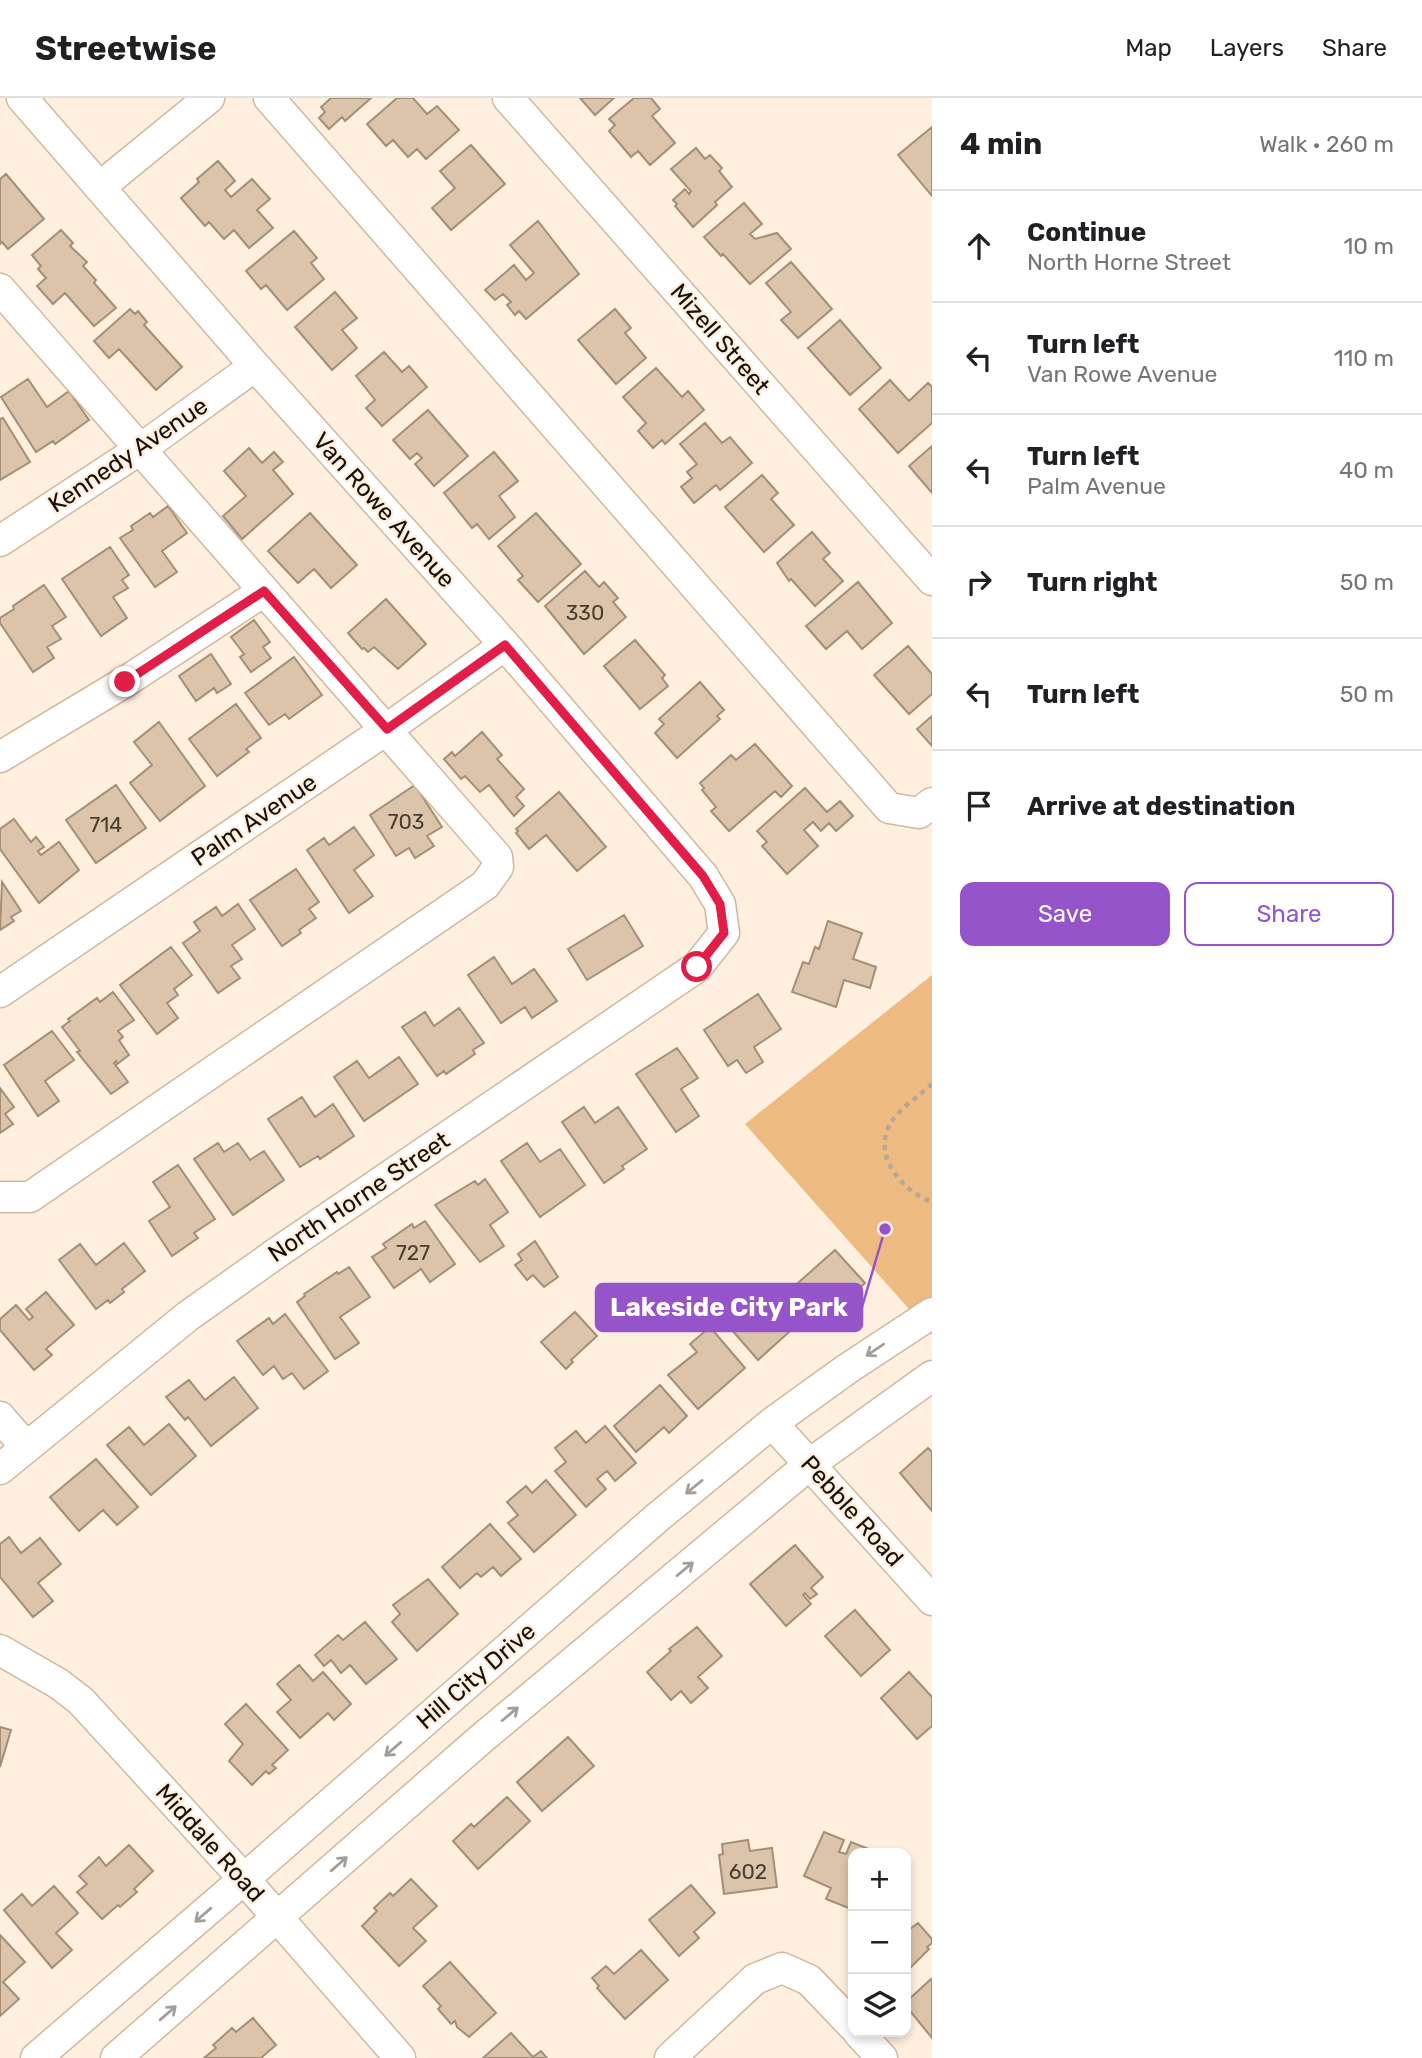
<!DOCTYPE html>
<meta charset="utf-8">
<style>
:root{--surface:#fff;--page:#f2f2f2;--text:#202124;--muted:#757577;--line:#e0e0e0;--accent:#9654ca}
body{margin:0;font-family:Rubik,sans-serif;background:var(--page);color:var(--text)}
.controls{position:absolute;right:21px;bottom:21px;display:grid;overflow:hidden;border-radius:14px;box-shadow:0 4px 10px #0003}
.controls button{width:63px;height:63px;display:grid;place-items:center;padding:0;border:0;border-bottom:2px solid var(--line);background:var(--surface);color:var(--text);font:35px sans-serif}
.stop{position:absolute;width:21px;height:21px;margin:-16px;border:5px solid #e11d48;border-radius:50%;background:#fff}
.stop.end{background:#e11d48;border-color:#fff;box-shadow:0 2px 7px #0008}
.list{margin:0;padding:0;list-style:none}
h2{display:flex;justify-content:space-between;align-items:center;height:91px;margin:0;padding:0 28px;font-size:30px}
h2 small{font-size:23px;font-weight:400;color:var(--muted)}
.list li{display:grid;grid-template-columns:46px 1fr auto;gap:21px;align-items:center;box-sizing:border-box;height:112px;padding:0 28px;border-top:2px solid var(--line)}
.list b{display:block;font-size:26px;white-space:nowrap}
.list p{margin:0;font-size:23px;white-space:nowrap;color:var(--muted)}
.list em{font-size:23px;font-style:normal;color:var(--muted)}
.actions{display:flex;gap:14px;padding:21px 28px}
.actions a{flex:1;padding:16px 0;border:2px solid var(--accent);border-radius:14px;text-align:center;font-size:24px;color:var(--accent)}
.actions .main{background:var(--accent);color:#fff}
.icon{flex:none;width:38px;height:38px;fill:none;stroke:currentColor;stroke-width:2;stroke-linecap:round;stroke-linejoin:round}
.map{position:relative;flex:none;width:932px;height:1960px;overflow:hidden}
header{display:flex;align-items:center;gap:42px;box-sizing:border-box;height:98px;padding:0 35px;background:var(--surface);border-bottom:2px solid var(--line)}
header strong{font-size:33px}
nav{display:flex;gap:38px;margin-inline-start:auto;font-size:24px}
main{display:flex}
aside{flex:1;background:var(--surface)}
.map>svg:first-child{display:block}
.green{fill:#edbb82}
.building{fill:#dcc4aa;stroke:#a58e75;stroke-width:2}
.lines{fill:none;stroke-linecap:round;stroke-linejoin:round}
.minor-casing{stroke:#d0b89d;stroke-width:33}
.path{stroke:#b4a799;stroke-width:4.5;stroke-dasharray:5 5;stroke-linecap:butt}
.minor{stroke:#fff;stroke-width:30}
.oneway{stroke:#a29f9b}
.route{stroke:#e11d48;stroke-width:9}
.labels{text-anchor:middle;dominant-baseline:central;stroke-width:5;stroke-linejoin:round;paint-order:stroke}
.number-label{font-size:21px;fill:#483c2f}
.street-label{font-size:24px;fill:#170f06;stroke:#feefdf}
.leader{fill:none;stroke:#9654ca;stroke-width:2.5}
.callout-dot{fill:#9654ca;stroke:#feefdf;stroke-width:2.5}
.callout{fill:#9654ca;stroke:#9654ca;stroke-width:2.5}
.callout-label{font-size:26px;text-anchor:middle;font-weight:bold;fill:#fff}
</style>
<header>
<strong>Streetwise</strong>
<nav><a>Map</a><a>Layers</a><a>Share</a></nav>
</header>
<main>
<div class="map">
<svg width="932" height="1960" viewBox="0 0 932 1960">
<rect width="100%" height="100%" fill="#feefdf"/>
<!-- green -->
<path class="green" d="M 932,877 L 932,1237 L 745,1026 Z"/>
<!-- building -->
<path class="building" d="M 331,0 L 371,0 L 345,23 L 342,19 L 329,31 L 319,20 L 325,14 L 321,9 Z
M 397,0 L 413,0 L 427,16 L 437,8 L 459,32 L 426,61 L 417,51 L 408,59 L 393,42 L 386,48 L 367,26 Z
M 580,0 L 614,0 L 595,17 Z
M 634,0 L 651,0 L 660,11 L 652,18 L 675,45 L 650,67 L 638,53 L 631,59 L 609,33 L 615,27 L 609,21 Z
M 932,29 L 932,98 L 898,57 Z
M 471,47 L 505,86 L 451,132 L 432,110 L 455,90 L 440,73 Z
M 696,50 L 705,61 L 710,57 L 722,70 L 719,73 L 732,89 L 715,104 L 717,107 L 693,129 L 675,108 L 677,106 L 673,102 L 685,91 L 689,96 L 691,93 L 671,71 Z
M 218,63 L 235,83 L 225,92 L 231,99 L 252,81 L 270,101 L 257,112 L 273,130 L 249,150 L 234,132 L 224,141 L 209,124 L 205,128 L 181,100 L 199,84 L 197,81 Z
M 6,76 L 44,121 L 8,151 L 2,144 L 0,146 L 0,81 Z
M 744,105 L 762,126 L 750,136 L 755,141 L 777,135 L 791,151 L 750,186 L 723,156 L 721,158 L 704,139 Z
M 538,123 L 579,176 L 526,221 L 519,213 L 515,217 L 507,207 L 511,204 L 503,196 L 495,202 L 485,192 L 514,167 L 526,182 L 534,175 L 510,147 Z
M 61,132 L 73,145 L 70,148 L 87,164 L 83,168 L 96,182 L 94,185 L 116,210 L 94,228 L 65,195 L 53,206 L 37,188 L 46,180 L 38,171 L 41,168 L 32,157 Z
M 294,133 L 317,160 L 311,165 L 324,181 L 287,212 L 266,187 L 261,191 L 246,173 Z
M 791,164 L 832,211 L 798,240 L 781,222 L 791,214 L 766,185 Z
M 335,194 L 357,220 L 342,232 L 357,250 L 332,272 L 295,229 Z
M 130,211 L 135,216 L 138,213 L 147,224 L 144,227 L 182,269 L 156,292 L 119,251 L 109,260 L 94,243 Z
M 615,211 L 631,230 L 625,235 L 646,260 L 616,286 L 578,242 Z
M 840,222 L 881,270 L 850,297 L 808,250 Z
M 384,254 L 402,274 L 409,268 L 427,289 L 382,328 L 366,310 L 375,302 L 356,278 Z
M 656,270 L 682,299 L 688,293 L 704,312 L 665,346 L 662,342 L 653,350 L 638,333 L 646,325 L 623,299 Z
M 28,281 L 47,309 L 69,293 L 89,322 L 55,346 L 53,343 L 36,354 L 1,299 Z
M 890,282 L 909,303 L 928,285 L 932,289 L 932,325 L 898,355 L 859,311 Z
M 428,312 L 468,358 L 434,388 L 415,366 L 422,360 L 417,355 L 410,361 L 393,342 Z
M 3,320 L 30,364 L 0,382 L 0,321 Z
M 705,325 L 722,345 L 730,339 L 752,365 L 720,392 L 716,387 L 694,405 L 681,389 L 692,380 L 687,374 L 697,366 L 680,346 Z
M 932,348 L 932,395 L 909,368 Z
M 249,350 L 262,365 L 274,354 L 283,364 L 273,372 L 293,396 L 242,441 L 223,418 L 246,398 L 224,373 Z
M 494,354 L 518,383 L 499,398 L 515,419 L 489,441 L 477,426 L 472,430 L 444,395 Z
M 762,377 L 778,395 L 771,401 L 794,427 L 764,454 L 725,409 Z
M 168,408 L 187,435 L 162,453 L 177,474 L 155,489 L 120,440 L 133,432 L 131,428 L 150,415 L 153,419 Z
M 310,415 L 357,467 L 331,490 L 314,471 L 298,485 L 268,453 Z
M 536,415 L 581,466 L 538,504 L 518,482 L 523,478 L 498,448 Z
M 812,434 L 830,455 L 823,461 L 843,483 L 815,508 L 791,481 L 789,483 L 777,465 Z
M 110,449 L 129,477 L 122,482 L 128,490 L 113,499 L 127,520 L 101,538 L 62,481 Z
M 585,473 L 599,489 L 604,484 L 618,500 L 613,504 L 626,519 L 584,556 L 545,508 Z
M 858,484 L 892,525 L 862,551 L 847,533 L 826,551 L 806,528 Z
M 44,487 L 66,519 L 52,528 L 61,541 L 47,549 L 54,560 L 33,574 L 0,525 L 0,520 L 14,511 L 13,508 Z
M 386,501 L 426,546 L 398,571 L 374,549 L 368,554 L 364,550 L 362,551 L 348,535 Z
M 254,522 L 270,544 L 263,549 L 271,560 L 251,574 L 240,559 L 244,556 L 231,539 Z
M 635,542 L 665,577 L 662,580 L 668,588 L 640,611 L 604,568 Z
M 908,548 L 932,576 L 932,596 L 909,616 L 874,577 Z
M 211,556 L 231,586 L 217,595 L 214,590 L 196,603 L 179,578 Z
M 294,559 L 322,597 L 289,621 L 285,616 L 269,627 L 245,595 Z
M 700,584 L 724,612 L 717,618 L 720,621 L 677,660 L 655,635 L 664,626 L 659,621 Z
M 236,606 L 261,640 L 246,651 L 249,654 L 217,678 L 189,641 Z
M 932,618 L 932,648 L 917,631 Z
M 159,624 L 205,688 L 160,723 L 130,685 L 152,667 L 134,644 Z
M 482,634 L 502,657 L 497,661 L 524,691 L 516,699 L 524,708 L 514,718 L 489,687 L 480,694 L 465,678 L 461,681 L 444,661 L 452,654 L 455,658 Z
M 755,646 L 792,688 L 781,699 L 775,693 L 729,733 L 711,713 L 716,709 L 702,692 L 704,690 L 700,685 L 731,657 L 736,662 Z
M 116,687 L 146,730 L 96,765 L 66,722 Z
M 415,687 L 442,729 L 427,738 L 434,748 L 415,760 L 409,750 L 396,758 L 370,717 Z
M 805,690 L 827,714 L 840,703 L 853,718 L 836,733 L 829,725 L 821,733 L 813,724 L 804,732 L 818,748 L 787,776 L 762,748 L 767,744 L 757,733 Z
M 559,694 L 606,749 L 577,773 L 546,737 L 529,751 L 516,735 L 518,733 L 516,731 Z
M 14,721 L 31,744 L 36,739 L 44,749 L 38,753 L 41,757 L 59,744 L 79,772 L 39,805 L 0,751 L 0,731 Z
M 354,729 L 374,757 L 354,772 L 373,798 L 349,815 L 307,752 L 324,740 L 329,747 Z
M 296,771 L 319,804 L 309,811 L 316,820 L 299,832 L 301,835 L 282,848 L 250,802 Z
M 2,784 L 21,813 L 11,819 L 14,823 L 0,832 Z
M 238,806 L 255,831 L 232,847 L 242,861 L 231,868 L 240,880 L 218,895 L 183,845 L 200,833 L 194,824 L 216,809 L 222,818 Z
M 624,817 L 643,848 L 587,882 L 568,851 Z
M 828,823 L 862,835 L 853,861 L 876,869 L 870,890 L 844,882 L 836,909 L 792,894 L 803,864 L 809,866 L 815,849 L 819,851 Z
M 171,849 L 192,877 L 174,891 L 178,897 L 167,905 L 178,920 L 157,936 L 120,887 Z
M 494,859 L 512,886 L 534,871 L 557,903 L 532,920 L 525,909 L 501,925 L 468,877 Z
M 113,894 L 134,922 L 118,933 L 123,939 L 119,942 L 129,957 L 117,966 L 116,963 L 114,965 L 128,984 L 111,996 L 77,954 L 80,953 L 62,929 L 70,923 L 68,921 L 97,900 L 100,904 Z
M 758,896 L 781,931 L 754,949 L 763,964 L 746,975 L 737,962 L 728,968 L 704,932 Z
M 459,910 L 484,945 L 473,952 L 475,956 L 446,976 L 444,973 L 437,978 L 402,929 L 425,914 L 434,928 Z
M 52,933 L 74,962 L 45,983 L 59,1003 L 38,1018 L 4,967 Z
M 677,950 L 698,980 L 681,991 L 699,1018 L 676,1034 L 636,976 Z
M 399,959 L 418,986 L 364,1023 L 334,979 L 357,963 L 369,980 Z
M 0,990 L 14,1009 L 5,1016 L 13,1026 L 0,1035 Z
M 302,999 L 315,1019 L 333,1006 L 354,1038 L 320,1061 L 318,1058 L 300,1069 L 268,1021 Z
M 584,1009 L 595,1025 L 618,1009 L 647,1051 L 622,1068 L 624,1071 L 604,1085 L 562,1024 Z
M 218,1045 L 224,1054 L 238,1045 L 250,1062 L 264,1053 L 284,1082 L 233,1117 L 194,1061 Z
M 527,1045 L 540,1064 L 560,1051 L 585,1087 L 540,1119 L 501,1063 Z
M 178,1067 L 215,1121 L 194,1135 L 198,1140 L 172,1158 L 149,1123 L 170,1109 L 153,1084 Z
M 485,1081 L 508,1114 L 490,1127 L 504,1148 L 480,1164 L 435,1107 L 475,1083 L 478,1087 Z
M 425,1123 L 455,1166 L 430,1184 L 421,1171 L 394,1190 L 372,1159 L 386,1150 L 383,1146 L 412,1126 L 414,1130 Z
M 535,1143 L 558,1179 L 544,1189 L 533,1177 L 527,1182 L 515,1167 L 522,1162 L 518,1156 Z
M 124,1145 L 145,1173 L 122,1191 L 124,1194 L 110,1205 L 108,1202 L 96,1211 L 59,1162 L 80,1146 L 96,1167 Z
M 835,1152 L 865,1185 L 846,1203 L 843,1199 L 817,1222 L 790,1192 Z
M 349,1169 L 370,1199 L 340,1219 L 359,1245 L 335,1261 L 297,1204 L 305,1198 L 304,1196 L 337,1174 L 338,1176 Z
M 46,1194 L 74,1227 L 46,1251 L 52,1257 L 34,1272 L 0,1232 L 0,1221 L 16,1207 L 29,1222 L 33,1219 L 26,1211 Z
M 737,1199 L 754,1218 L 774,1200 L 798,1226 L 758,1262 L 718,1216 Z
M 575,1214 L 597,1238 L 571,1262 L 573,1264 L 566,1271 L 541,1244 Z
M 285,1216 L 328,1273 L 304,1291 L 292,1275 L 283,1281 L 274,1268 L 263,1277 L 237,1243 L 269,1220 L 273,1226 Z
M 710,1229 L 745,1270 L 698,1311 L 668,1277 L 697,1254 L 690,1246 Z
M 234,1279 L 258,1310 L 211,1348 L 188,1319 L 185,1322 L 166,1299 L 189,1282 L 205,1302 Z
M 660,1287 L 687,1318 L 669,1335 L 664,1329 L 636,1354 L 614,1328 Z
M 169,1326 L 196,1358 L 151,1397 L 107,1347 L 129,1329 L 144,1347 Z
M 605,1328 L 636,1365 L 615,1383 L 607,1373 L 597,1381 L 606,1391 L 586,1409 L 555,1373 L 566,1364 L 555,1350 L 576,1333 L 586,1345 Z
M 928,1350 L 932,1354 L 932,1413 L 900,1375 Z
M 96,1361 L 138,1409 L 117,1427 L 103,1412 L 79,1433 L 50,1399 Z
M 546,1382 L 576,1417 L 534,1454 L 508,1425 L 518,1417 L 507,1404 L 526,1388 L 532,1395 Z
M 490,1426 L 521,1461 L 501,1478 L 493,1469 L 481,1479 L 477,1475 L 460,1490 L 442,1469 Z
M 9,1439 L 21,1455 L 40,1440 L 61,1466 L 38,1485 L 53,1503 L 33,1519 L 0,1479 L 0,1446 Z
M 795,1447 L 823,1479 L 811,1490 L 817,1496 L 810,1501 L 805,1495 L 803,1497 L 811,1506 L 786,1528 L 750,1486 Z
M 428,1481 L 458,1516 L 417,1553 L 392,1524 L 400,1516 L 393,1507 Z
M 855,1512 L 890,1552 L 861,1578 L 825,1538 Z
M 365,1524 L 397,1561 L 366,1586 L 350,1567 L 341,1575 L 331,1562 L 324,1568 L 315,1557 L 338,1537 L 343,1542 Z
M 697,1529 L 722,1558 L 698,1579 L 708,1590 L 691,1605 L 681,1593 L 671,1602 L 647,1574 L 671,1553 L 669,1551 Z
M 299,1567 L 313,1583 L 323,1574 L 351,1606 L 334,1622 L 328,1615 L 300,1640 L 277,1614 L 291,1602 L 277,1586 Z
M 909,1574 L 932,1599 L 932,1628 L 917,1641 L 881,1600 Z
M 246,1606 L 288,1652 L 272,1667 L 276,1670 L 269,1676 L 266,1673 L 252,1687 L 229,1663 L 243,1646 L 225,1626 Z
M 0,1629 L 11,1632 L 0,1669 Z
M 568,1639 L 594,1668 L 542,1713 L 517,1684 Z
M 507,1699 L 530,1723 L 478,1771 L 453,1743 L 471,1726 L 474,1729 Z
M 824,1734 L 844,1742 L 839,1754 L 846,1756 L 851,1744 L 874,1753 L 873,1755 L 853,1755 L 853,1805 L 851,1811 L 826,1801 L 831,1790 L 804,1778 Z
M 748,1742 L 750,1753 L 772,1750 L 777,1789 L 724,1796 L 719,1757 L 723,1756 L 722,1746 Z
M 129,1747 L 153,1773 L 134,1791 L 137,1794 L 120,1809 L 118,1807 L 102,1821 L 77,1794 L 87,1786 L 79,1778 L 99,1759 L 106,1768 Z
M 411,1781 L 437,1808 L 413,1830 L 426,1843 L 399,1868 L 362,1828 L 377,1813 L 374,1810 L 390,1795 L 393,1798 Z
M 691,1787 L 715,1815 L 694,1834 L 699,1840 L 679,1858 L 649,1822 Z
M 54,1788 L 78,1815 L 56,1835 L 72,1852 L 52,1870 L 4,1812 L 22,1796 L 32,1808 Z
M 906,1825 L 910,1831 L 918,1825 L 932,1841 L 932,1845 L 927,1849 L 929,1851 L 906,1874 Z
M 0,1837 L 25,1864 L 3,1884 L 19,1901 L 0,1918 Z
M 641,1852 L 668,1882 L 625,1921 L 597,1890 L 599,1888 L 592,1880 L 606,1868 L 614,1876 Z
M 450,1864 L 496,1915 L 469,1939 L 457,1929 L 455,1923 L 451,1926 L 438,1911 L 441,1908 L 423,1888 Z
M 931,1881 L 932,1881 L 932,1940 L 906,1908 L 906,1904 Z
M 253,1920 L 276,1947 L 261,1960 L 204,1960 L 216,1950 L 213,1947 L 232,1930 L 236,1934 Z
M 511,1935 L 533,1959 L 541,1953 L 547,1960 L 483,1960 Z"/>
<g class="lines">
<defs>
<path id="minor" d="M 269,0 L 889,710 L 919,715 L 932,705
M 508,0 L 932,482
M 100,89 L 209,0
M 0,191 L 497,759 L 498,769 L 485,787 L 30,1099 L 0,1099
M 0,443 L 142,350 L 255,268
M 0,659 L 125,584 L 264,493
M 0,894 L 387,631 L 505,547
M 0,1319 L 25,1348
M 772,1325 L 932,1502
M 0,1371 L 188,1218 L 278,1154 L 697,869 L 724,835 L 720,806 L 703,778 L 505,547 L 255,268 L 22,0
M 0,1552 L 59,1586 L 81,1603 L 244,1781 L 400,1960
M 858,1934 L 882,1960
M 36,1960 L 244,1781 L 658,1419 L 772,1325 L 847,1271 L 932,1215
M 116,1960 L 481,1641 L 810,1366 L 932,1278
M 670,1960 L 755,1881 L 782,1870 L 809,1882 L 853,1928"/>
</defs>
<!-- minor casing -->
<use href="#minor" class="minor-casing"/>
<!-- path -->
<path class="path" d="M 932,986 C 919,998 897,1012 889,1028 C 873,1060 904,1094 932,1104"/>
<!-- minor -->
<use href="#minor" class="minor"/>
</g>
<!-- one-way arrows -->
<defs><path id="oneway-shaft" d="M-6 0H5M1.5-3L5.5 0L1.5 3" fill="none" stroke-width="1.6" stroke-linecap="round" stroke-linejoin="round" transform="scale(1.75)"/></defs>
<g class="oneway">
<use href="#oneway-shaft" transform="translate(875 1252) rotate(146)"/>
<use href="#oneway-shaft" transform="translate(694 1389) rotate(141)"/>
<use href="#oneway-shaft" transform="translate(685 1471) rotate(-40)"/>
<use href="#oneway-shaft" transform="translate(510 1616) rotate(-40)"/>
<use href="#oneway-shaft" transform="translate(393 1651) rotate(139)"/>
<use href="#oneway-shaft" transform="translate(339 1766) rotate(-41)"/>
<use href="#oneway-shaft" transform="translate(203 1817) rotate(139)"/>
<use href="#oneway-shaft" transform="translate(168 1915) rotate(-41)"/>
</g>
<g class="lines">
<!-- route -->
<path class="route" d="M 125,584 L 264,493 L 387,631 L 505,547 L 703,778 L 720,806 L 724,835 L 697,869"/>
</g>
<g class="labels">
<!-- number labels -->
<g class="number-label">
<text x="585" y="514">330</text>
<text x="406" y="723">703</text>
<text x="106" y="726">714</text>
<text x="413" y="1154">727</text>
<text x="748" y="1773">602</text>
</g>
<!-- street labels -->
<g class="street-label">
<text transform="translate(720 241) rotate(49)">Mizell Street</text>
<text transform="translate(128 357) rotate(-34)">Kennedy Avenue</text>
<text transform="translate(384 412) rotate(48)">Van Rowe Avenue</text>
<text transform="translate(254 722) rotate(-34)">Palm Avenue</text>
<text transform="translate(359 1099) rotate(-34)">North Horne Street</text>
<text transform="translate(852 1413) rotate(48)">Pebble Road</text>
<text transform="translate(476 1578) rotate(-41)">Hill City Drive</text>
<text transform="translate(210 1745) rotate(48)">Middale Road</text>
</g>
</g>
<!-- callouts -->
<path class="leader" d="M885 1131L862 1209"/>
<circle class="callout-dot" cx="885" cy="1131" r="7"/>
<rect class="callout" x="596" y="1186" width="266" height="47" rx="7"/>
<g class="callout-label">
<text x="729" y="1218">Lakeside City Park</text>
</g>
</svg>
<div class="controls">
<button>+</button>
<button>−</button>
<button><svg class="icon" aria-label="layers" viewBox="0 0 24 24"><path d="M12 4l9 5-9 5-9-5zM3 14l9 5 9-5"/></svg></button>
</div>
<div class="stop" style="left:697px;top:869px"></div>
<div class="stop end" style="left:125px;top:584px"></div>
</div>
<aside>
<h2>4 min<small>Walk · 260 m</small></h2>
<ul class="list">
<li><svg class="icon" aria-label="ahead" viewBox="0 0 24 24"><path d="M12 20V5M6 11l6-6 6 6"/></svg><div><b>Continue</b><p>North Horne Street</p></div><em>10 m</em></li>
<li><svg class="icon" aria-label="left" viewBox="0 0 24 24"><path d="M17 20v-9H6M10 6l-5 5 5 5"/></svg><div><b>Turn left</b><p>Van Rowe Avenue</p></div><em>110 m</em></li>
<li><svg class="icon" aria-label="left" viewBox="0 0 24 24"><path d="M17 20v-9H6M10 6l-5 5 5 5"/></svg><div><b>Turn left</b><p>Palm Avenue</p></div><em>40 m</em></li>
<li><svg class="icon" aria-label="right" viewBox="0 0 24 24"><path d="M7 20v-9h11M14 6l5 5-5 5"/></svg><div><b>Turn right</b></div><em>50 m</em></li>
<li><svg class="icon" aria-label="left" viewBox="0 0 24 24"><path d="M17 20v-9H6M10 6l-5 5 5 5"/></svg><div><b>Turn left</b></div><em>50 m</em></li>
<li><svg class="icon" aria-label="arrive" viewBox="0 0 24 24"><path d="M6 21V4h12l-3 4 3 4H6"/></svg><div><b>Arrive at destination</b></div></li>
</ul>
<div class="actions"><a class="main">Save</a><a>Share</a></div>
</aside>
</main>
